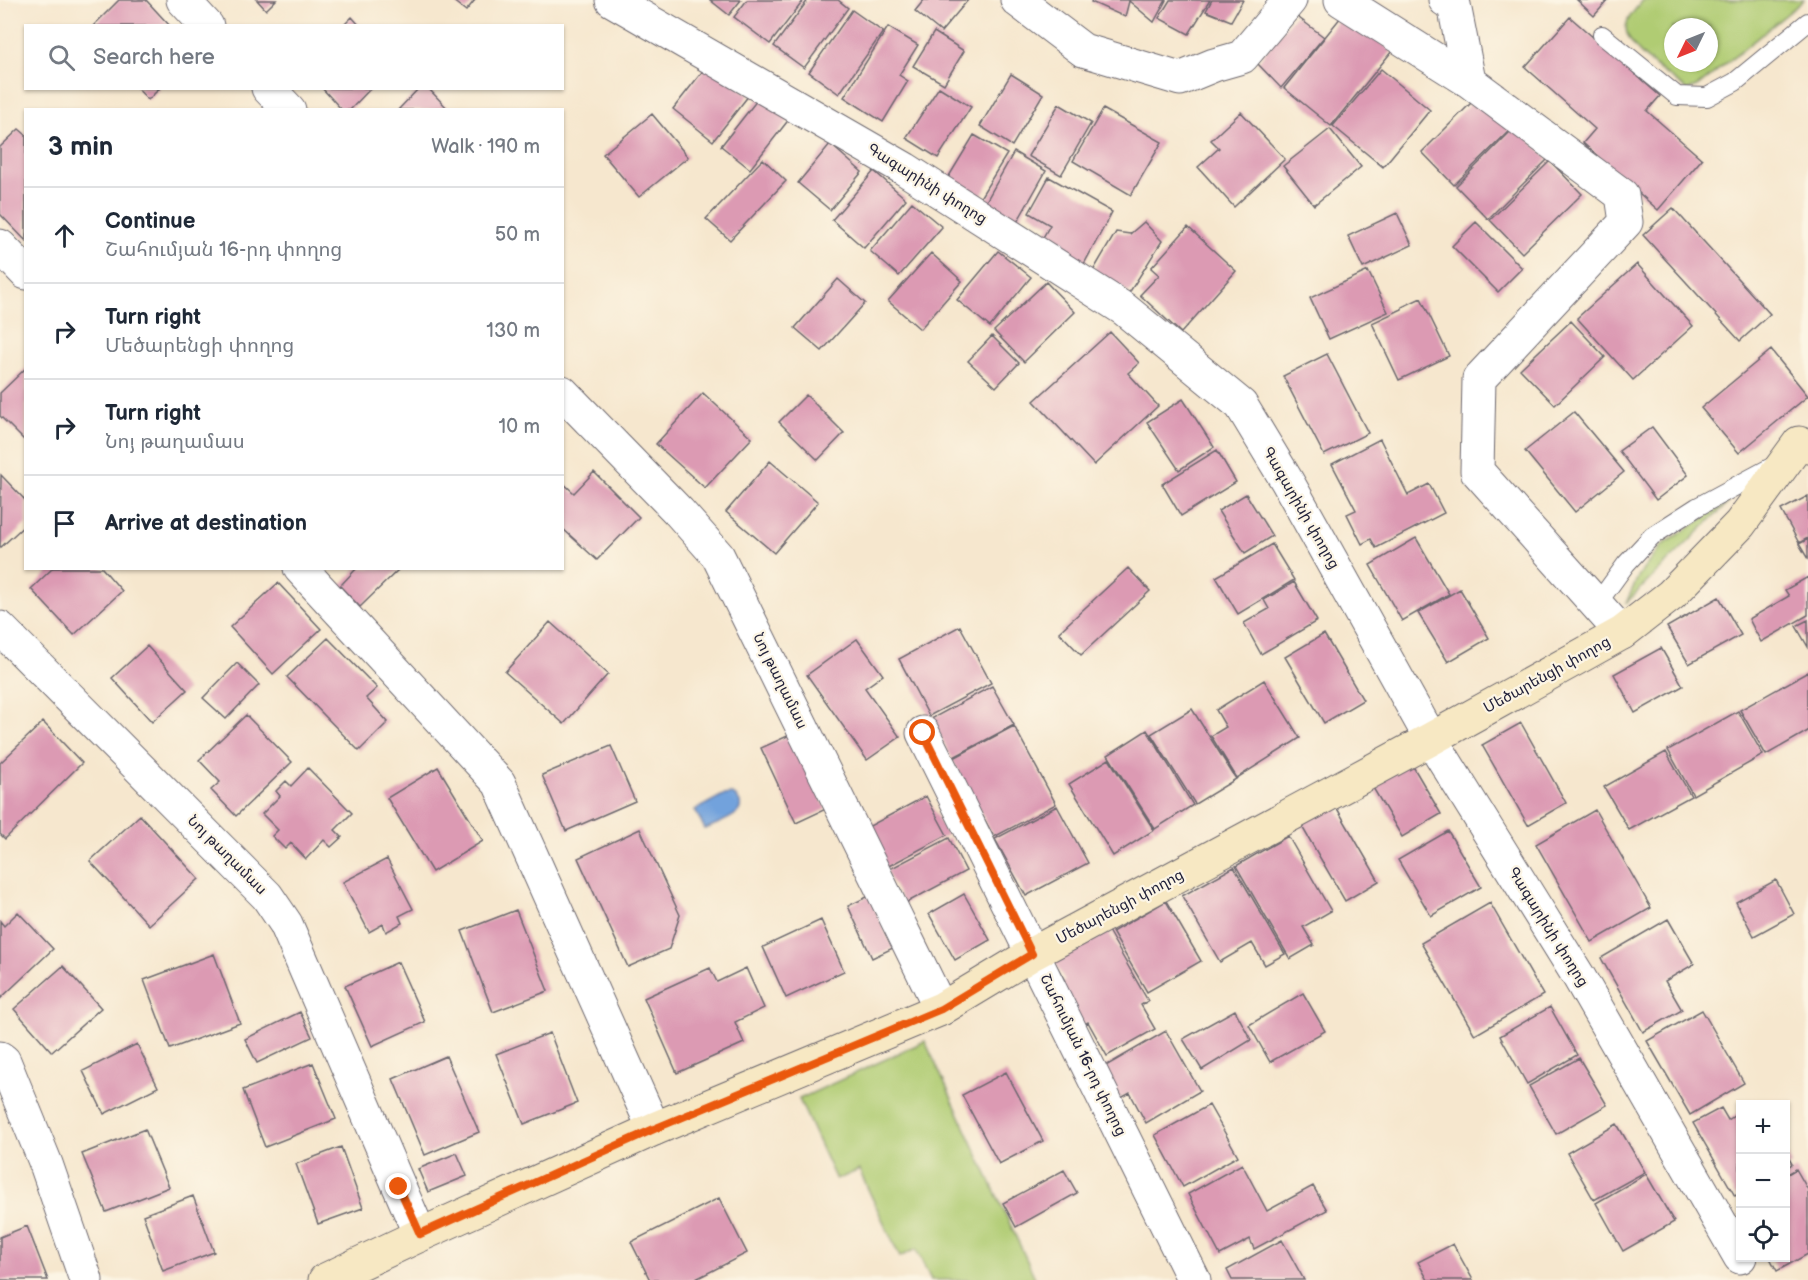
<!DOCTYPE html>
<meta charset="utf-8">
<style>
:root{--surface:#fff;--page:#f6f6f7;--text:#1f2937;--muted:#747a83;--line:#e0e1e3}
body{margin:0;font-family:"Balsamiq Sans","Noto Sans Armenian",sans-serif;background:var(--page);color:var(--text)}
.controls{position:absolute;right:18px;bottom:18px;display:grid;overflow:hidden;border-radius:0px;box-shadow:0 2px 4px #0004}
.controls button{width:54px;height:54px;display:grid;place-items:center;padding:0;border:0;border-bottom:2px solid var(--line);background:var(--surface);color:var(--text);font:30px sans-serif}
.compass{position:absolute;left:1664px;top:18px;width:54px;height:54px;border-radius:50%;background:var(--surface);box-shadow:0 2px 4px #0004;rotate:227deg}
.stop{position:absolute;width:18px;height:18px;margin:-14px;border:4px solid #ea580c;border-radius:50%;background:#fff}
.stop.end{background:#ea580c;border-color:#fff;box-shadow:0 2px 6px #0008}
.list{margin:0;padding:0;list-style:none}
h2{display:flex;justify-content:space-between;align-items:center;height:78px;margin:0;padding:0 24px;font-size:26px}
h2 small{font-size:20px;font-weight:400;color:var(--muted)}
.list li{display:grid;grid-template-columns:39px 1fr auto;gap:18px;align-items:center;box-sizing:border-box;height:96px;padding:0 24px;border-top:2px solid var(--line)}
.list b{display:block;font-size:22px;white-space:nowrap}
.list p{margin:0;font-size:20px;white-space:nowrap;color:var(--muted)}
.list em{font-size:20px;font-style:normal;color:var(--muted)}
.icon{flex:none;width:33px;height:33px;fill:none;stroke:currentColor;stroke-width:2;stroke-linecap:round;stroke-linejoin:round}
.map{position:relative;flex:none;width:1808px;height:1280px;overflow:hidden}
.search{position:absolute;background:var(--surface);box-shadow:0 2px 4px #0004;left:24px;top:24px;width:540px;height:66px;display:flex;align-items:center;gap:15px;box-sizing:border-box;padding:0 21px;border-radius:0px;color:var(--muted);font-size:22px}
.panel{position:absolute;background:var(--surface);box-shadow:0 2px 4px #0004;left:24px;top:108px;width:540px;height:462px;border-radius:0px}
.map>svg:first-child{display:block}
.green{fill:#b0cc73;stroke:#697757;stroke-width:1.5;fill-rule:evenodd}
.water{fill:#72a2dc;stroke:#4a628c;stroke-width:1.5}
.building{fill:#dc9ab3}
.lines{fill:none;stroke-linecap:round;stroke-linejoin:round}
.lane-casing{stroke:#6c676e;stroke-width:20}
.street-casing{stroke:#6c676e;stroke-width:35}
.secondary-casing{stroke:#6c676e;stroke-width:35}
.lane{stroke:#fff;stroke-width:18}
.street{stroke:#fff;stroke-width:33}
.secondary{stroke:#f7e8c3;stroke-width:33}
.route{stroke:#ea580c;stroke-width:8}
.labels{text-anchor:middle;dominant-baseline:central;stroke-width:4.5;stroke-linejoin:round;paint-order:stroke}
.street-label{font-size:15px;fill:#22223b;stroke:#fcf5e5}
</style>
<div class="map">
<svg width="1808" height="1280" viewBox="0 0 1808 1280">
<rect width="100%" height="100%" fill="#fcf5e5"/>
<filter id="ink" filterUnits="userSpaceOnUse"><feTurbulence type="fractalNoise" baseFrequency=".0167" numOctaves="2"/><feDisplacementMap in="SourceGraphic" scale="12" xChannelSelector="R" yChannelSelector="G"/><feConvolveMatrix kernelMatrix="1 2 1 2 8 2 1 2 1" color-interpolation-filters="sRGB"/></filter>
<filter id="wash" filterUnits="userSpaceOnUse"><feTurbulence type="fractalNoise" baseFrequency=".008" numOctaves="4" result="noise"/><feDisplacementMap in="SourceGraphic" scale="24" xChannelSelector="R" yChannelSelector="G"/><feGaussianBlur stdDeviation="1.35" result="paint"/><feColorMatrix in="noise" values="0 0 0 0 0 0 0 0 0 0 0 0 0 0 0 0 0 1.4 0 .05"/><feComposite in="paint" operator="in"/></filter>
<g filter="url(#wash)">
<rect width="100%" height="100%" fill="#f6e7ce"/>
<!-- green -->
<path class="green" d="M 1643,0 L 1804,0 L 1697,87 L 1687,90 C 1671,77 1619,46 1627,23 C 1629,15 1638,7 1643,0 ZM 1673,27 L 1709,27 L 1709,63 L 1673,63 Z
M 1729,502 L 1626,603 L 1639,575 L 1662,545 Z
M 925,1041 L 1036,1280 L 931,1280 L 916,1249 L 900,1257 L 859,1170 L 836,1180 L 799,1099 Z"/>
<!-- water -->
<path class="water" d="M 733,794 C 756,813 720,822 705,829 L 695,810 L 723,795 Z"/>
<g id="blocks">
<!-- building -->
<path class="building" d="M 119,0 L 146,0 L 170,26 L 93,26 Z
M 257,0 L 276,0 L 266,10 Z
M 452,0 L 475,0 L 466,11 Z
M 710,0 L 741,0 L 729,15 Z
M 747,0 L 804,0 L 770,44 L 734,17 Z
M 808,0 L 838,0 L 848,8 L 804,68 L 774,46 Z
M 924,0 L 968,0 L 941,32 L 915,11 Z
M 1092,0 L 1166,0 L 1154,22 L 1129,1 L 1125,17 L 1091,2 Z
M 1170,0 L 1210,0 L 1189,34 L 1159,18 Z
M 1212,0 L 1243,0 L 1231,21 L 1206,11 Z
M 1577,0 L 1608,0 L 1594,16 Z
M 852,10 L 883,32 L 839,94 L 809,72 Z
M 1345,12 L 1392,51 L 1331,126 L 1284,88 Z
M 1295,15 L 1324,37 L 1281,88 L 1257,63 Z
M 352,17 L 360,26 L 343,26 Z
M 1570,17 L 1660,96 L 1647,111 L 1702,159 L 1658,210 L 1583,143 L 1595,129 L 1525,67 Z
M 888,27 L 918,45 L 899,75 L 908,81 L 883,122 L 844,97 Z
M 934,32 L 964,51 L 944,84 L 913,66 Z
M 709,63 L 749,95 L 713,141 L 673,109 Z
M 1381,69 L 1430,110 L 1383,167 L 1333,126 Z
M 1011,74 L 1043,94 L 1012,146 L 980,126 Z
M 939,87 L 971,107 L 938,158 L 906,138 Z
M 137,88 L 160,88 L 148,100 Z
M 322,88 L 371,88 L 350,110 L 342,110 Z
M 419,88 L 428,88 L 449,110 L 398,110 Z
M 1482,92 L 1514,126 L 1454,185 L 1422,152 Z
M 761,95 L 790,118 L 750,169 L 721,146 Z
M 1059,104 L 1091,123 L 1061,175 L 1028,156 Z
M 1103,109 L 1162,142 L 1131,195 L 1073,161 Z
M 1241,112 L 1285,159 L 1234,207 L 1198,167 L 1219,148 L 1211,140 Z
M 652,114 L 688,157 L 639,197 L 603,154 Z
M 1516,126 L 1548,159 L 1488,219 L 1456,186 Z
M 19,129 L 26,135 L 26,241 L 0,214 L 0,147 Z
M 1330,129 L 1361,167 L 1314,205 L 1283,166 Z
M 974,135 L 1007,154 L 975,206 L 943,186 Z
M 830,144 L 862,172 L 830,210 L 798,183 Z
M 1014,152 L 1046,171 L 1016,224 L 984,205 Z
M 763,159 L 786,181 L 730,240 L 706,219 Z
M 1550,161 L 1582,194 L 1522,253 L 1490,220 Z
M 874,171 L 906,199 L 864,248 L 832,220 Z
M 1049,177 L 1112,212 L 1084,264 L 1041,241 L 1050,225 L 1029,213 Z
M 912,202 L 942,227 L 899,276 L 870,251 Z
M 1673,208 L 1770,314 L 1740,341 L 1643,235 Z
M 1397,213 L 1412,245 L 1363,268 L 1348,236 Z
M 1144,222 L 1162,241 L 1129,293 L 1093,271 L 1116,232 L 1130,234 Z
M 1476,222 L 1522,268 L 1498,292 L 1452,246 Z
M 1188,227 L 1236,271 L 1181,333 L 1140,295 L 1159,275 L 1151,268 Z
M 998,251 L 1031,277 L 990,327 L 957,300 Z
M 931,253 L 962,281 L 920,329 L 888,301 Z
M 1637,264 L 1693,326 L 1633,380 L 1577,318 Z
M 1368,271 L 1388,312 L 1329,339 L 1310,298 Z
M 838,279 L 865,303 L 822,351 L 795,328 Z
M 1046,282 L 1075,312 L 1024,362 L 994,331 Z
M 1421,298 L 1449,356 L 1399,380 L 1372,323 L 1402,309 L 1402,307 Z
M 1571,321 L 1605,357 L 1555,405 L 1520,369 Z
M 1110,332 L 1139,363 L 1128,373 L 1158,406 L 1094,465 L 1034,401 Z
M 992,336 L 1019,363 L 996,387 L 968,361 Z
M 1771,350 L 1808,396 L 1739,453 L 1701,408 Z
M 1327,354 L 1368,433 L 1324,455 L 1283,376 Z
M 26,368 L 26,442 L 0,416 L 0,393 Z
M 703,393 L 752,438 L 705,488 L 656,444 Z
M 806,395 L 844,433 L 818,460 L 779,422 Z
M 1183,399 L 1214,447 L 1179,470 L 1147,422 Z
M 1574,412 L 1624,472 L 1575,512 L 1525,451 Z
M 1652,427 L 1688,475 L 1656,500 L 1619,451 Z
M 1380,439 L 1408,495 L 1429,484 L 1444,513 L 1376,548 L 1371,539 L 1362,544 L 1347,514 L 1356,510 L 1332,464 Z
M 1217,450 L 1236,482 L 1181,516 L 1162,484 Z
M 770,461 L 818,502 L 774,553 L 726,512 Z
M 594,472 L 639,517 L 597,560 L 562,528 L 562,482 L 574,493 Z
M 1,475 L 26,501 L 26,524 L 0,548 Z
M 1246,494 L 1272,536 L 1245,553 L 1218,511 Z
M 1808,496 L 1808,538 L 1799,543 L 1781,510 Z
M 1416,538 L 1449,594 L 1402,621 L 1370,565 Z
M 1808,539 L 1808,559 L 1799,544 Z
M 1272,544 L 1294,580 L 1238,614 L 1216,577 Z
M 53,568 L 102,568 L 122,591 L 74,635 L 31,589 Z
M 357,568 L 400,568 L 360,607 L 340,586 Z
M 1128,568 L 1150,591 L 1081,655 L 1059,632 Z
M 1808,577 L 1808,615 L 1761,642 L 1749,619 L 1789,596 L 1785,590 Z
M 1294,582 L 1317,621 L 1261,654 L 1244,623 L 1269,609 L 1264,600 Z
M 278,583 L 321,629 L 273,674 L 230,627 Z
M 1460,589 L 1489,638 L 1448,662 L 1418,613 Z
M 1719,597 L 1741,635 L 1689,664 L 1667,627 Z
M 1808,620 L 1808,647 L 1796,626 Z
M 550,622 L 608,674 L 564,724 L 505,672 Z
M 960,626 L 991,683 L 929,716 L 899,659 Z
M 1324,634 L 1363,700 L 1324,723 L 1285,657 Z
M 328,638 L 377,688 L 366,698 L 388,722 L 359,751 L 287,677 Z
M 857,639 L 883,675 L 865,688 L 900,737 L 867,760 L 807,675 Z
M 147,646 L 187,690 L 152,722 L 112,678 Z
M 1661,648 L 1683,686 L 1635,713 L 1614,674 Z
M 237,663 L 259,685 L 226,719 L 203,698 Z
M 1808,672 L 1808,731 L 1766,755 L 1740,710 Z
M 1264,680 L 1300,738 L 1237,778 L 1211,736 L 1226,727 L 1216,710 Z
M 992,686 L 1014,725 L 952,758 L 931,719 Z
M 1192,709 L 1236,779 L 1195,804 L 1151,734 Z
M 1738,711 L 1763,755 L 1693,795 L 1668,750 Z
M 246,715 L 292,762 L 236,816 L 211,790 L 220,782 L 199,760 Z
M 43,722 L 82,763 L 5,839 L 0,834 L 0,763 Z
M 1521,723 L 1566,803 L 1528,825 L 1482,745 Z
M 1014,726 L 1056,804 L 994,837 L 952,759 Z
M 1147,730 L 1193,805 L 1155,829 L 1108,755 Z
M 792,734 L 826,809 L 796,823 L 761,748 Z
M 611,746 L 635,801 L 566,831 L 542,775 Z
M 1666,752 L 1691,796 L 1629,830 L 1604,787 Z
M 1408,758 L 1441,814 L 1402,837 L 1369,781 Z
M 1109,759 L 1154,830 L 1113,856 L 1069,784 Z
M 438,767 L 483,841 L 432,872 L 387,798 Z
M 308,768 L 352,813 L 335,830 L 342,837 L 331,847 L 324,840 L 306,859 L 291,843 L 285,849 L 272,836 L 278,830 L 262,814 L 280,796 L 276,791 L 286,781 L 291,786 Z
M 926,796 L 947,835 L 885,868 L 864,829 Z
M 1331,798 L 1379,881 L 1345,901 L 1297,818 Z
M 1057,806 L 1088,863 L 1026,896 L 995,839 Z
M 1595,810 L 1651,908 L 1592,942 L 1536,844 Z
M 140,815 L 199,879 L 149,925 L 90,861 Z
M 640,829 L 680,915 L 669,949 L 628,967 L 578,858 Z
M 1448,831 L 1481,887 L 1431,916 L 1398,860 Z
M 1288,836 L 1331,911 L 1303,927 L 1314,945 L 1290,959 L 1236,866 Z
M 949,838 L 966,871 L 904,904 L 886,871 Z
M 387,859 L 413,909 L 399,916 L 402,923 L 386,932 L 383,924 L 369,932 L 343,882 Z
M 1234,867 L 1285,954 L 1265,965 L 1252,943 L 1220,962 L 1182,896 Z
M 1776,880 L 1794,914 L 1754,936 L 1736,902 Z
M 964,894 L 990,940 L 955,960 L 929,914 Z
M 869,896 L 893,948 L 872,958 L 848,906 Z
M 1166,901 L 1201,961 L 1147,992 L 1112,932 Z
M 1490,903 L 1543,995 L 1475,1035 L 1421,943 Z
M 516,910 L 548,991 L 493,1012 L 462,931 Z
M 18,912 L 53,949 L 0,999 L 0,921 L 4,926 Z
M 1668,919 L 1694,964 L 1665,981 L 1682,1010 L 1643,1032 L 1601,958 Z
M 821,920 L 844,971 L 786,998 L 763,947 Z
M 1107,929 L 1148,1001 L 1141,1005 L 1155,1029 L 1107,1056 L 1088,1022 L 1080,1027 L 1057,985 L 1065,981 L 1053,959 Z
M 214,954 L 240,1023 L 170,1049 L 144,980 Z
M 398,962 L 425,1022 L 372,1046 L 345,986 Z
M 63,966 L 101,1008 L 52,1052 L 14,1009 Z
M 710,968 L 717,982 L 746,968 L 764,1008 L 735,1022 L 744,1043 L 677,1073 L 644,998 Z
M 1303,993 L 1325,1031 L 1270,1062 L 1249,1025 Z
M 1550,1007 L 1577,1055 L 1527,1084 L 1500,1036 Z
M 1235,1010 L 1251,1040 L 1202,1070 L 1183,1039 Z
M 1702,1010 L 1744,1083 L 1690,1115 L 1647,1041 Z
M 300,1012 L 312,1037 L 257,1063 L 245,1039 Z
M 1166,1031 L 1200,1091 L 1146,1123 L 1130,1093 L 1114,1102 L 1097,1071 Z
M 550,1033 L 577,1103 L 524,1124 L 496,1054 Z
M 137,1044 L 158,1087 L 104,1114 L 83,1071 Z
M 446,1056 L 479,1132 L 425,1155 L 393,1079 Z
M 1579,1058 L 1607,1105 L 1556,1134 L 1529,1086 Z
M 313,1063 L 336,1119 L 265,1147 L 243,1090 Z
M 1006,1072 L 1043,1141 L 999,1164 L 962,1095 Z
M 1209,1105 L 1238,1156 L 1183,1187 L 1155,1135 Z
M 1721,1108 L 1728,1120 L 1740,1112 L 1740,1193 L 1735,1196 L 1693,1123 Z
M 1617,1124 L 1645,1172 L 1594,1200 L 1567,1153 Z
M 145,1129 L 169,1187 L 106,1212 L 82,1154 Z
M 341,1147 L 363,1208 L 318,1224 L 296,1164 Z
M 457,1153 L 467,1176 L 428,1192 L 418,1169 Z
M 1786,1153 L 1792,1164 L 1786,1168 Z
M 1242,1164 L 1267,1211 L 1313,1186 L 1327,1210 L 1254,1249 L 1250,1239 L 1220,1255 L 1188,1194 Z
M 1796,1169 L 1808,1190 L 1808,1254 L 1777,1271 L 1770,1258 L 1786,1258 L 1786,1175 Z
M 1064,1170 L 1077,1193 L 1016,1227 L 1003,1203 Z
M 1646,1174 L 1674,1222 L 1623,1251 L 1596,1203 Z
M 193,1196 L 214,1252 L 163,1271 L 143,1215 Z
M 719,1198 L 747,1253 L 694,1280 L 650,1280 L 631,1242 Z
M 27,1226 L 48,1280 L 0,1280 L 0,1237 Z
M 1282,1240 L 1304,1280 L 1232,1280 L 1227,1270 Z
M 1453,1244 L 1473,1280 L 1428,1280 L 1418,1262 Z"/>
</g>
</g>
<g filter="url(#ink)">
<use href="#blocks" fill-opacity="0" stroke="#6c676e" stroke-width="1.5"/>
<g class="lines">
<defs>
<path id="lane" d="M 1602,35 L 1677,96 L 1707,97 L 1735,82 L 1808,22
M 1597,604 L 1626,564 L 1652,536 L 1697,507 L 1777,464"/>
<path id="street" d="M 183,0 L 207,26
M 612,0 L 905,169 L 1124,309 L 1241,405 L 1287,481 L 1431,739 L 1579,977 L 1740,1257
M 1017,0 L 1083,50 L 1180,79 L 1214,65 L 1242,57 L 1290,0
M 1341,0 L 1469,81
M 1445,0 L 1454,5 L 1469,81 L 1622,195 L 1626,222 L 1479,379 L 1477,471 L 1622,633
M 268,88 L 289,110
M 0,246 L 26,273
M 562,392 L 679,512 L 718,556 L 941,1009
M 300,568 L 499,783 L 654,1129
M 0,628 L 267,896 L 286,924 L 420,1235
M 923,733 L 1194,1280
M 0,1058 L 4,1061 L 46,1164 L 86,1280"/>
<path id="secondary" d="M 325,1280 L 420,1235 L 654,1129 L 941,1009 L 1032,954 L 1431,739 L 1622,633 L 1671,595 L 1740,524 L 1799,443 L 1808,447"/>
</defs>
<!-- lane casing -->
<use href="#lane" class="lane-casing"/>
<!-- street casing -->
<use href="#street" class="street-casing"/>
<!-- secondary casing -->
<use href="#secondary" class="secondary-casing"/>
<!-- lane -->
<use href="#lane" class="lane"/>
<!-- street -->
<use href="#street" class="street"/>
<!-- secondary -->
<use href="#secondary" class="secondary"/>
</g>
</g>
<g class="lines" filter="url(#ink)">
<!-- route -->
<path class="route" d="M 399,1187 L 420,1234 L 654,1129 L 941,1009 L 1032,954 L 923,733"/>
</g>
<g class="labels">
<!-- street labels -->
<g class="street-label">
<text transform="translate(927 184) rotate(32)">Գագարինի փողոց</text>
<text transform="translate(1301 508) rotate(60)">Գագարինի փողոց</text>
<text transform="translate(1547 675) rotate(-29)">Մեծարենցի փողոց</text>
<text transform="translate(780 681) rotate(64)">Նոյ թաղամաս</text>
<text transform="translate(227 855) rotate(45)">Նոյ թաղամաս</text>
<text transform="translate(1120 907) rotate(-28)">Մեծարենցի փողոց</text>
<text transform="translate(1548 927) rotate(58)">Գագարինի փողոց</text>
<text transform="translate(1083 1055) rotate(64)">Շահումյան 16-րդ փողոց</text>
</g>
</g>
</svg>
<div class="controls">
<button>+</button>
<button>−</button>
<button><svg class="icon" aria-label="locate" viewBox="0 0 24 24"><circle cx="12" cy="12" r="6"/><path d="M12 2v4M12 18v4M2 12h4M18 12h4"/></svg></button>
</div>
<svg class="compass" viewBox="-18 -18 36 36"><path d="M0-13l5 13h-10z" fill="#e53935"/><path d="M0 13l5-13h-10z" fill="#747a83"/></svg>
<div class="stop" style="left:923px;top:733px"></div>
<div class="stop end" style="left:399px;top:1187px"></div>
<div class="search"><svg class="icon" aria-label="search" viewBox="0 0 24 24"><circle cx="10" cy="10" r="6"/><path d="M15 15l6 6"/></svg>Search here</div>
<section class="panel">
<h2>3 min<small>Walk · 190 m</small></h2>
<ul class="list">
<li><svg class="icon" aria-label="ahead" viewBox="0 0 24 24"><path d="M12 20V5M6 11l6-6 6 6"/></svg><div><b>Continue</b><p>Շահումյան 16-րդ փողոց</p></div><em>50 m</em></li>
<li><svg class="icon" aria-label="right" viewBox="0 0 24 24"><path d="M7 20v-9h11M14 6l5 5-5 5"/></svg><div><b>Turn right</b><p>Մեծարենցի փողոց</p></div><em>130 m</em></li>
<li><svg class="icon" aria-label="right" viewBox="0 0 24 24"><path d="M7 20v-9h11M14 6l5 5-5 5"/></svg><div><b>Turn right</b><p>Նոյ թաղամաս</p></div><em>10 m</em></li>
<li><svg class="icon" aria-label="arrive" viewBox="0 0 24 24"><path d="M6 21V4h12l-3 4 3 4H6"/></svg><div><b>Arrive at destination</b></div></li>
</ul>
</section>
</div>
